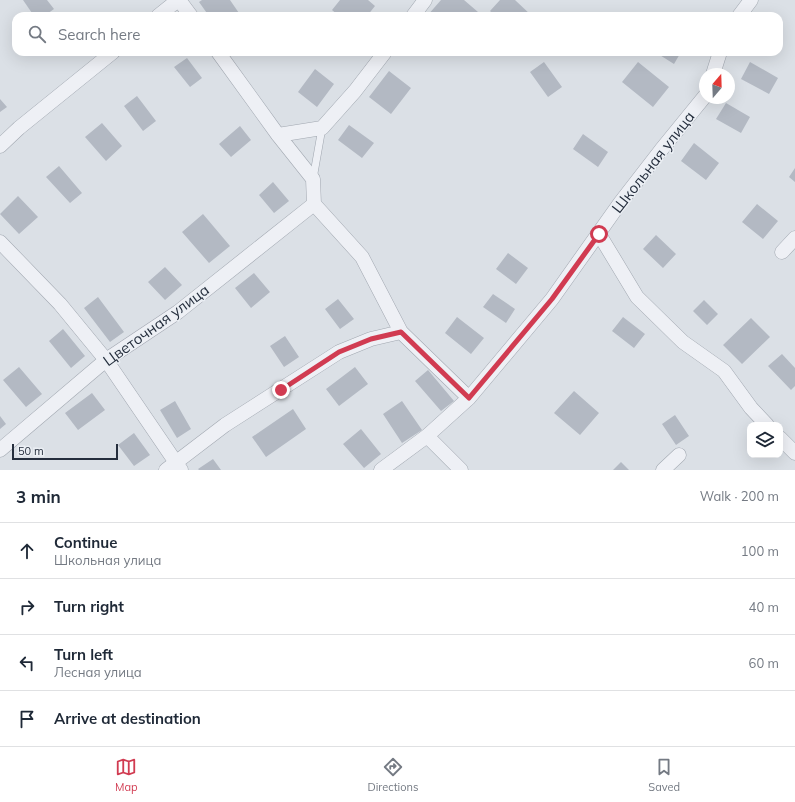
<!DOCTYPE html>
<meta charset="utf-8">
<style>
:root{--surface:#fff;--page:#f2f2f3;--text:#1f2937;--muted:#747a83;--line:#e0e1e3;--accent:#d13b51}
body{margin:0;font-family:Mulish,sans-serif;background:var(--page);color:var(--text)}
.controls{position:absolute;right:12px;bottom:12px;display:grid;overflow:hidden;border-radius:8px;box-shadow:0 4px 16px #0002}
.controls button{width:36px;height:36px;display:grid;place-items:center;padding:0;border:0;border-bottom:1px solid var(--line);background:var(--surface);color:var(--text);font:20px sans-serif}
.compass{position:absolute;left:699px;top:68px;width:36px;height:36px;border-radius:50%;background:var(--surface);box-shadow:0 4px 16px #0002;rotate:19deg}
.scale{position:absolute;left:12px;bottom:10px;width:106px;box-sizing:border-box;padding-left:4px;border:2px solid #252e3d;border-top:0;font-size:11px;line-height:14px;white-space:nowrap;color:#252e3d;-webkit-text-stroke:3px #ebeff4;paint-order:stroke}
.stop{position:absolute;width:12px;height:12px;margin:-9px;border:3px solid #d13b51;border-radius:50%;background:#fff}
.stop.end{background:#d13b51;border-color:#fff;box-shadow:0 1px 4px #0008}
.list{margin:0;padding:0;list-style:none}
h2{display:flex;justify-content:space-between;align-items:center;height:52px;margin:0;padding:0 16px;font-size:17px}
h2 small{font-size:13px;font-weight:400;color:var(--muted)}
.list li{display:grid;grid-template-columns:26px 1fr auto;gap:12px;align-items:center;box-sizing:border-box;height:56px;padding:0 16px;border-top:1px solid var(--line)}
.list b{display:block;font-size:15px;white-space:nowrap}
.list p{margin:0;font-size:13px;white-space:nowrap;color:var(--muted)}
.list em{font-size:13px;font-style:normal;color:var(--muted)}
.icon{flex:none;width:22px;height:22px;fill:none;stroke:currentColor;stroke-width:2;stroke-linecap:round;stroke-linejoin:round}
.map{position:relative;flex:none;width:795px;height:470px;overflow:hidden}
.search{position:absolute;background:var(--surface);box-shadow:0 4px 16px #0002;left:12px;right:12px;top:12px;height:44px;display:flex;align-items:center;gap:10px;box-sizing:border-box;padding:0 14px;border-radius:12px;color:var(--muted);font-size:15px}
.sheet{height:276px;background:var(--surface)}
nav{display:flex;justify-content:space-around;align-items:center;box-sizing:border-box;height:56px;border-top:1px solid var(--line);background:var(--surface);font-size:11px;color:var(--muted)}
nav a{display:grid;justify-items:center;gap:2px}
nav .on{color:var(--accent)}
.map>svg:first-child{display:block}
.building{fill:#b3b9c3}
.lines{fill:none;stroke-linecap:round;stroke-linejoin:round}
.service-casing{stroke:#a1a7b0;stroke-width:8}
.minor-casing{stroke:#a1a7b0;stroke-width:15}
.service{stroke:#eef0f5;stroke-width:7}
.minor{stroke:#eef0f5;stroke-width:14}
.route{stroke:#d13b51;stroke-width:5}
.labels{text-anchor:middle;dominant-baseline:central;stroke-width:3;stroke-linejoin:round;paint-order:stroke}
.street-label{font-size:15px;fill:#252e3d;stroke:#ebeff4}
</style>
<div class="map">
<svg width="795" height="470" viewBox="0 0 795 470">
<rect width="100%" height="100%" fill="#dbe0e6"/>
<!-- building -->
<path class="building" d="M 23,0 L 47,0 L 54,9 L 44,16 L 34,16 Z
M 202,0 L 230,0 L 241,16 L 209,16 L 199,2 Z
M 340,0 L 368,0 L 375,6 L 367,16 L 339,16 L 332,10 Z
M 441,0 L 464,0 L 478,12 L 475,16 L 427,16 Z
M 500,0 L 515,0 L 532,16 L 495,16 L 490,11 Z
M 655,52 L 681,52 L 674,64 Z
M 187,58 L 202,78 L 190,87 L 174,67 Z
M 544,62 L 562,87 L 548,97 L 530,72 Z
M 638,62 L 669,87 L 653,107 L 622,82 Z
M 750,62 L 778,78 L 769,94 L 741,79 Z
M 315,69 L 334,84 L 317,107 L 298,92 Z
M 389,71 L 411,88 L 391,114 L 369,97 Z
M 137,96 L 156,121 L 143,131 L 124,106 Z
M 0,99 L 7,107 L 0,112 Z
M 726,103 L 750,117 L 741,133 L 716,119 Z
M 102,123 L 122,146 L 106,161 L 85,137 Z
M 349,125 L 374,143 L 362,158 L 338,140 Z
M 240,126 L 251,140 L 231,157 L 219,144 Z
M 583,134 L 608,152 L 598,167 L 573,149 Z
M 694,143 L 719,163 L 706,180 L 681,161 Z
M 59,166 L 82,193 L 70,203 L 46,177 Z
M 795,168 L 795,182 L 789,177 Z
M 273,182 L 289,201 L 274,213 L 259,195 Z
M 18,196 L 38,217 L 19,234 L 0,214 Z
M 757,204 L 778,221 L 763,239 L 742,222 Z
M 203,214 L 230,246 L 209,263 L 182,232 Z
M 656,235 L 676,254 L 663,268 L 643,249 Z
M 508,253 L 528,268 L 516,284 L 496,269 Z
M 165,267 L 182,285 L 165,300 L 148,282 Z
M 254,273 L 270,292 L 251,308 L 235,288 Z
M 493,294 L 515,309 L 506,323 L 483,307 Z
M 98,297 L 124,332 L 110,342 L 84,308 Z
M 338,299 L 354,319 L 340,329 L 325,309 Z
M 704,300 L 718,314 L 707,325 L 693,311 Z
M 457,317 L 484,338 L 471,354 L 445,333 Z
M 623,317 L 645,334 L 634,348 L 612,331 Z
M 751,318 L 770,337 L 742,364 L 723,345 Z
M 63,329 L 85,356 L 71,368 L 49,341 Z
M 285,336 L 299,357 L 284,367 L 270,346 Z
M 782,354 L 795,368 L 795,386 L 791,390 L 768,366 Z
M 19,367 L 42,394 L 26,407 L 3,380 Z
M 355,367 L 368,384 L 339,406 L 326,389 Z
M 428,370 L 454,401 L 441,411 L 415,381 Z
M 574,391 L 599,413 L 580,435 L 554,413 Z
M 92,393 L 105,410 L 78,430 L 65,413 Z
M 175,401 L 191,429 L 177,438 L 160,410 Z
M 402,401 L 422,430 L 402,443 L 383,414 Z
M 293,409 L 306,429 L 266,457 L 252,437 Z
M 675,415 L 689,436 L 676,445 L 662,424 Z
M 0,416 L 6,424 L 0,429 Z
M 361,429 L 381,454 L 364,468 L 343,444 Z
M 134,433 L 150,455 L 134,466 L 118,445 Z
M 213,459 L 221,470 L 199,470 L 198,469 Z
M 621,462 L 629,470 L 613,470 Z"/>
<g class="lines">
<defs>
<path id="service" d="M 313,179 L 322,128"/>
<path id="minor" d="M 179,0 L 191,16
M 158,16 L 178,0
M 413,16 L 425,0
M 739,16 L 751,0
M 218,52 L 278,135 L 313,179 L 314,204 L 362,257 L 401,332 L 469,398
M 713,74 L 720,52
M 278,135 L 322,128 L 355,91 L 385,52
M 0,146 L 19,128 L 113,52
M 599,234 L 637,297 L 683,342 L 724,371 L 751,408 L 767,425
M 0,242 L 60,304 L 106,360 L 181,470
M 782,252 L 795,238
M 427,436 L 461,470
M 780,438 L 795,453
M 0,450 L 106,360 L 178,312 L 314,204
M 166,470 L 225,425 L 339,352 L 371,339 L 401,332
M 381,470 L 427,436 L 469,398 L 552,299 L 620,203 L 661,150 L 705,96
M 663,470 L 679,455"/>
</defs>
<!-- service casing -->
<use href="#service" class="service-casing"/>
<!-- minor casing -->
<use href="#minor" class="minor-casing"/>
<!-- service -->
<use href="#service" class="service"/>
<!-- minor -->
<use href="#minor" class="minor"/>
</g>
<g class="lines">
<!-- route -->
<path class="route" d="M 281,390 L 339,352 L 371,339 L 401,332 L 469,398 L 552,299 L 599,234"/>
</g>
<g class="labels">
<!-- street labels -->
<g class="street-label">
<text transform="translate(653 162) rotate(-52)">Школьная улица</text>
<text transform="translate(156 325) rotate(-36)">Цветочная улица</text>
</g>
</g>
</svg>
<div class="controls">
<button><svg class="icon" aria-label="layers" viewBox="0 0 24 24"><path d="M12 4l9 5-9 5-9-5zM3 14l9 5 9-5"/></svg></button>
</div>
<svg class="compass" viewBox="-18 -18 36 36"><path d="M0-13l5 13h-10z" fill="#e53935"/><path d="M0 13l5-13h-10z" fill="#747a83"/></svg>
<div class="scale">50 m</div>
<div class="stop" style="left:599px;top:234px"></div>
<div class="stop end" style="left:281px;top:390px"></div>
<div class="search"><svg class="icon" aria-label="search" viewBox="0 0 24 24"><circle cx="10" cy="10" r="6"/><path d="M15 15l6 6"/></svg>Search here</div>
</div>
<section class="sheet">
<h2>3 min<small>Walk · 200 m</small></h2>
<ul class="list">
<li><svg class="icon" aria-label="ahead" viewBox="0 0 24 24"><path d="M12 20V5M6 11l6-6 6 6"/></svg><div><b>Continue</b><p>Школьная улица</p></div><em>100 m</em></li>
<li><svg class="icon" aria-label="right" viewBox="0 0 24 24"><path d="M7 20v-9h11M14 6l5 5-5 5"/></svg><div><b>Turn right</b></div><em>40 m</em></li>
<li><svg class="icon" aria-label="left" viewBox="0 0 24 24"><path d="M17 20v-9H6M10 6l-5 5 5 5"/></svg><div><b>Turn left</b><p>Лесная улица</p></div><em>60 m</em></li>
<li><svg class="icon" aria-label="arrive" viewBox="0 0 24 24"><path d="M6 21V4h12l-3 4 3 4H6"/></svg><div><b>Arrive at destination</b></div></li>
</ul>
</section>
<nav>
<a class="on"><svg class="icon" aria-label="map" viewBox="0 0 24 24"><path d="M3 6l6-2 6 2 6-2v14l-6 2-6-2-6 2zM9 4v14M15 6v14"/></svg>Map</a>
<a><svg class="icon" aria-label="directions" viewBox="0 0 24 24"><path d="M12 3l9 9-9 9-9-9zM9 14v-3h6M13 9l2 2-2 2"/></svg>Directions</a>
<a><svg class="icon" aria-label="saved" viewBox="0 0 24 24"><path d="M7 4h10v16l-5-4-5 4z"/></svg>Saved</a>
</nav>
